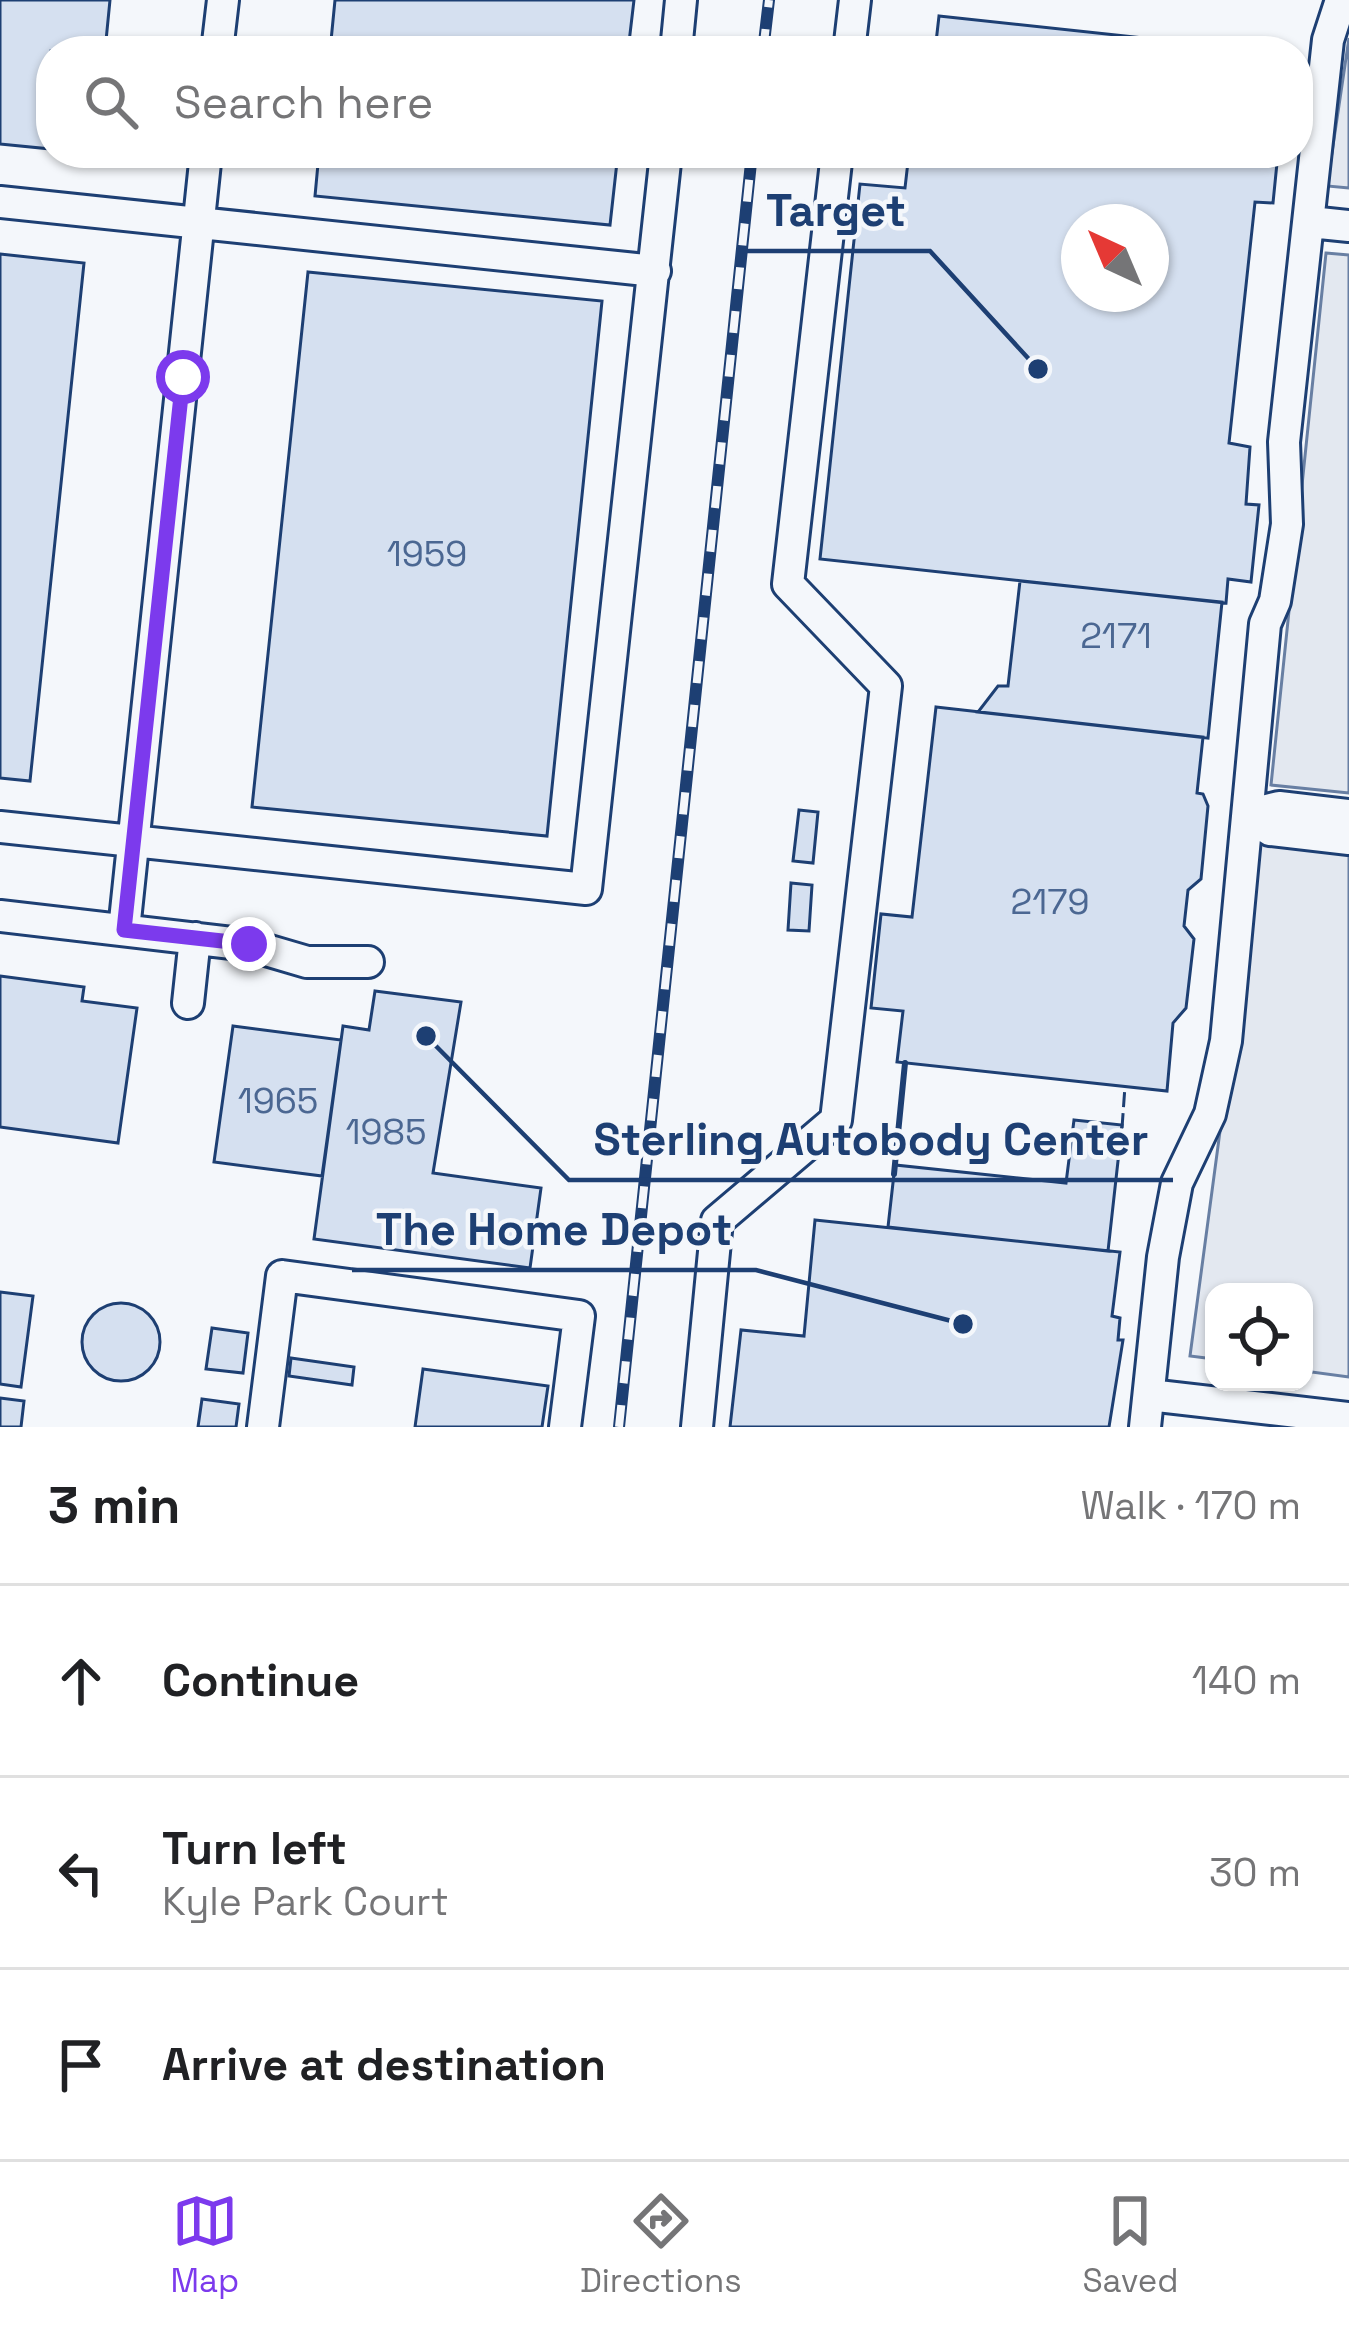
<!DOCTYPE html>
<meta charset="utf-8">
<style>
:root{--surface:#fff;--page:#f2f2f2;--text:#202124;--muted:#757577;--line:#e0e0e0;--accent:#7c3aed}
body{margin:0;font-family:"Space Grotesk",sans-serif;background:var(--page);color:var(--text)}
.controls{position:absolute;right:36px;bottom:36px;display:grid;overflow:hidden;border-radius:24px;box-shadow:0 3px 9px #0004}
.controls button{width:108px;height:108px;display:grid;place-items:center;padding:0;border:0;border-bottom:3px solid var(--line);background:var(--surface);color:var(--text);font:60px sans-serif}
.compass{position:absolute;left:1061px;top:204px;width:108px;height:108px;border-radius:50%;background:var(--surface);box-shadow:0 3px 9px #0004;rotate:316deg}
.stop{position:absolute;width:36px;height:36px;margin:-27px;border:9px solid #7c3aed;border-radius:50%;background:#fff}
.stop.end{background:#7c3aed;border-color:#fff;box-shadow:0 3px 12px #0008}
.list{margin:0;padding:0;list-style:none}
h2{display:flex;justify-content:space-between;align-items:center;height:156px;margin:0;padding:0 48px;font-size:51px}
h2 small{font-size:39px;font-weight:400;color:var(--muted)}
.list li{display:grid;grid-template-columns:78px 1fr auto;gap:36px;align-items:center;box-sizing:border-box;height:192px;padding:0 48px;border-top:3px solid var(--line)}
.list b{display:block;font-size:45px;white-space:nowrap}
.list p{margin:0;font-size:39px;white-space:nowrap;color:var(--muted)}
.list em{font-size:39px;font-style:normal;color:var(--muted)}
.icon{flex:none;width:66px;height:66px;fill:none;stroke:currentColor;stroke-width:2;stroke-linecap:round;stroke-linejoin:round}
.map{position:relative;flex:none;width:1349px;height:1427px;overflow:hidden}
.search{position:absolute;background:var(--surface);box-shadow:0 3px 9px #0004;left:36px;right:36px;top:36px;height:132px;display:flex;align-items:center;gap:30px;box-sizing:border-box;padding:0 42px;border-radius:48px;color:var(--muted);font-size:45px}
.sheet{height:732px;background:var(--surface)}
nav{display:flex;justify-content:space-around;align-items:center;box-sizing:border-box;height:168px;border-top:3px solid var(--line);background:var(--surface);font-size:33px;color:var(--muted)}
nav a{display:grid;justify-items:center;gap:6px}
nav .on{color:var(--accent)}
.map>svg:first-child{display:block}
.parking{fill:#e3e8f0;stroke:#687fa3;stroke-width:3}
.building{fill:#d5e0f0;stroke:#1d3f73;stroke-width:3;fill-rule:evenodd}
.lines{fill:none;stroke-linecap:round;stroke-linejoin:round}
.minor-casing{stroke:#1d3f73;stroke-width:36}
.minor{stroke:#f4f7fb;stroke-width:30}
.rail-casing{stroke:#1d3f73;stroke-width:12}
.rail{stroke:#f4f7fb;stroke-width:8;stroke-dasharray:22;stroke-linecap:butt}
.fence{stroke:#1d3f73;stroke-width:3;stroke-dasharray:15 6;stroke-linecap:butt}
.wall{stroke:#1d3f73;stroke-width:6}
.route{stroke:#7c3aed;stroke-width:15}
.labels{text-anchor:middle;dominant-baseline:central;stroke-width:9;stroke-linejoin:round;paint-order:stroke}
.number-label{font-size:36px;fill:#4b6792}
.leader{fill:none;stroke:#1d3f73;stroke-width:4.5}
.callout-dot{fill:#1d3f73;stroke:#f4f7fb;stroke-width:4.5}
.callout-label{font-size:45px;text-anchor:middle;font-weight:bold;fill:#1d3f73;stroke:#f4f7fb;stroke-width:9;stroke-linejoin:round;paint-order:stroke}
</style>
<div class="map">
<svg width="1349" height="1427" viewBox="0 0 1349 1427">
<rect width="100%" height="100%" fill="#f4f7fb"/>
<!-- parking -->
<path class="parking" d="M 1349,38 L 1349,188 L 1327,186 Z
M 1326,253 L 1349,255 L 1349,793 L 1271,785 Z
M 1259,839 L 1349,851 L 1349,1377 L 1304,1371 L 1304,1292 L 1214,1292 L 1214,1359 L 1190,1356 Z"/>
<!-- building -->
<path class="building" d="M 0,0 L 110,0 L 105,51 L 51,51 L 51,149 L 0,144 Z
M 335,0 L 634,0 L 628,51 L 330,51 Z
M 939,16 L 1255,50 L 935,51 Z
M 319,153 L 618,153 L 610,225 L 315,196 Z
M 909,153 L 1278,153 L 1273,203 L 1255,202 L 1229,443 L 1250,447 L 1246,504 L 1259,505 L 1251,582 L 1228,579 L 1226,603 L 820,559 L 860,184 L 905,188 ZM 1079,222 L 1151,222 L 1151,294 L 1079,294 Z
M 0,254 L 84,263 L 30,781 L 0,778 Z
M 308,272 L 602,301 L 547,836 L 252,807 Z
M 1020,581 L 1222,602 L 1208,738 L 978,712 L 998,686 L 1008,686 Z
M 936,707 L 1203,737 L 1197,793 L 1203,794 L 1208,806 L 1201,879 L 1188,890 L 1184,926 L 1194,939 L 1186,1008 L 1173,1023 L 1167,1091 L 897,1062 L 903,1011 L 871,1008 L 881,914 L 912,917 Z
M 799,810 L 818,812 L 813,863 L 793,861 Z
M 791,883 L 812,885 L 809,931 L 788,930 Z
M 0,976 L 84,987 L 82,1001 L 137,1008 L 118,1143 L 0,1127 Z
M 375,991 L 461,1002 L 433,1173 L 541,1188 L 530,1268 L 314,1239 L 343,1026 L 369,1030 Z
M 233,1026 L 341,1040 L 322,1176 L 214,1162 Z
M 1074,1120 L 1122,1125 L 1108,1251 L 888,1227 L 895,1165 L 1066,1183 Z
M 815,1220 L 1120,1252 L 1112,1316 L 1120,1318 L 1118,1340 L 1123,1340 L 1109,1427 L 730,1427 L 741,1330 L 804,1336 Z
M 0,1292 L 33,1296 L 21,1387 L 0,1384 Z
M82 1342a39 39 0 1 1 78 0a39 39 0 1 1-78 0Z
M 212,1328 L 248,1333 L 243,1373 L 206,1369 Z
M 291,1358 L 354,1367 L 352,1385 L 289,1376 Z
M 423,1369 L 548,1386 L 542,1427 L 415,1427 Z
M 0,1398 L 24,1401 L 21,1427 L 0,1427 Z
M 202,1399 L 239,1404 L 236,1427 L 198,1427 Z"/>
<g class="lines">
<defs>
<path id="minor" d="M 217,51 L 223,0
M 676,51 L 681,0
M 849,51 L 855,0
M 0,202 L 655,271
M 1310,222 L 1349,226
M 1251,814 L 1270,830 L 1349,839
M 1251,814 L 1279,807 L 1349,815
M 0,827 L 586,889 L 666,153
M 0,916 L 249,945 L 307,962 L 368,962
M 124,930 L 206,153
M 188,1003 L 195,938
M 1149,1395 L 1349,1418
M 263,1427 L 282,1276 L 579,1316 L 565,1427
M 697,1427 L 717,1221 L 836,1120 L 886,686 L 788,584 L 837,153
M 1145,1427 L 1163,1257 L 1177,1183 L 1210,1114 L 1226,1041 L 1265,624 L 1275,601 L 1287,524 L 1284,442 L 1328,40 L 1341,0"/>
</defs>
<!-- minor casing -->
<use href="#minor" class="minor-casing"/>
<!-- minor -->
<use href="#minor" class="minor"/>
<defs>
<path id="rail" d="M 763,51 L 769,0
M 619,1427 L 752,153"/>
</defs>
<!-- rail casing -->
<use href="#rail" class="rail-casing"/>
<!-- rail -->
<use href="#rail" class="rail"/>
<!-- fence -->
<path class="fence" d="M 1122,1128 L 1125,1086"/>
<!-- wall -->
<path class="wall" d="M 894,1174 L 905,1063"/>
</g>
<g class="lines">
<!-- route -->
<path class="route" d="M 183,377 L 124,930 L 249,944"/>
</g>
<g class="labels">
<!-- number labels -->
<g class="number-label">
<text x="427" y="554">1959</text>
<text x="1116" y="636">2171</text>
<text x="1050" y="902">2179</text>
<text x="278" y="1101">1965</text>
<text x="386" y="1132">1985</text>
</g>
</g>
<!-- callouts -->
<path class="leader" d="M1038 369L930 251H742M426 1036L569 1180H1173M963 1324L756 1270H352"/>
<g class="callout-dot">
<circle cx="1038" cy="369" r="12"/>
<circle cx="426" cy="1036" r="12"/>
<circle cx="963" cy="1324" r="12"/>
</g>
<g class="callout-label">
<text x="836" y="226">Target</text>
<text x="871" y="1155">Sterling Autobody Center</text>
<text x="554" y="1245">The Home Depot</text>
</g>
</svg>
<div class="controls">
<button><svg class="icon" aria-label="locate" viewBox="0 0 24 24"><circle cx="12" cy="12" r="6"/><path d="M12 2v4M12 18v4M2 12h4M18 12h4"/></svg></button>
</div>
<svg class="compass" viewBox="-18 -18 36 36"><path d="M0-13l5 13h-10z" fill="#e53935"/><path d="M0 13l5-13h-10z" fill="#757577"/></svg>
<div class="stop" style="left:183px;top:377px"></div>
<div class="stop end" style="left:249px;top:944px"></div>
<div class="search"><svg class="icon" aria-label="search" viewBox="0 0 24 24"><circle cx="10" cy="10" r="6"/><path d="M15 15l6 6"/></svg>Search here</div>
</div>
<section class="sheet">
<h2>3 min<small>Walk · 170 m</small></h2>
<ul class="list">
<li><svg class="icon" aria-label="ahead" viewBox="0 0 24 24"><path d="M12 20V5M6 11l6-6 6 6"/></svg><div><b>Continue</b></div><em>140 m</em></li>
<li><svg class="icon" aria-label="left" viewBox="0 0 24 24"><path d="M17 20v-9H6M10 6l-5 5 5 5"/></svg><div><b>Turn left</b><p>Kyle Park Court</p></div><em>30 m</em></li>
<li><svg class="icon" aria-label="arrive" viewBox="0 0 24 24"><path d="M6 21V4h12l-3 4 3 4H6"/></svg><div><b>Arrive at destination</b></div></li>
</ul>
</section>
<nav>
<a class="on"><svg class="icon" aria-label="map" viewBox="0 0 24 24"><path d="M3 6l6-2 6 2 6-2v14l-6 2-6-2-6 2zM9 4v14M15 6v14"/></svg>Map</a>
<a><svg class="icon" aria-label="directions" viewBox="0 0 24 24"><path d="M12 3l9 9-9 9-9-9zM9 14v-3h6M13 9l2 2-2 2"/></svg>Directions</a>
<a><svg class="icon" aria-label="saved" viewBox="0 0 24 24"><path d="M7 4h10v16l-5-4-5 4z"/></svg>Saved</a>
</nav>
